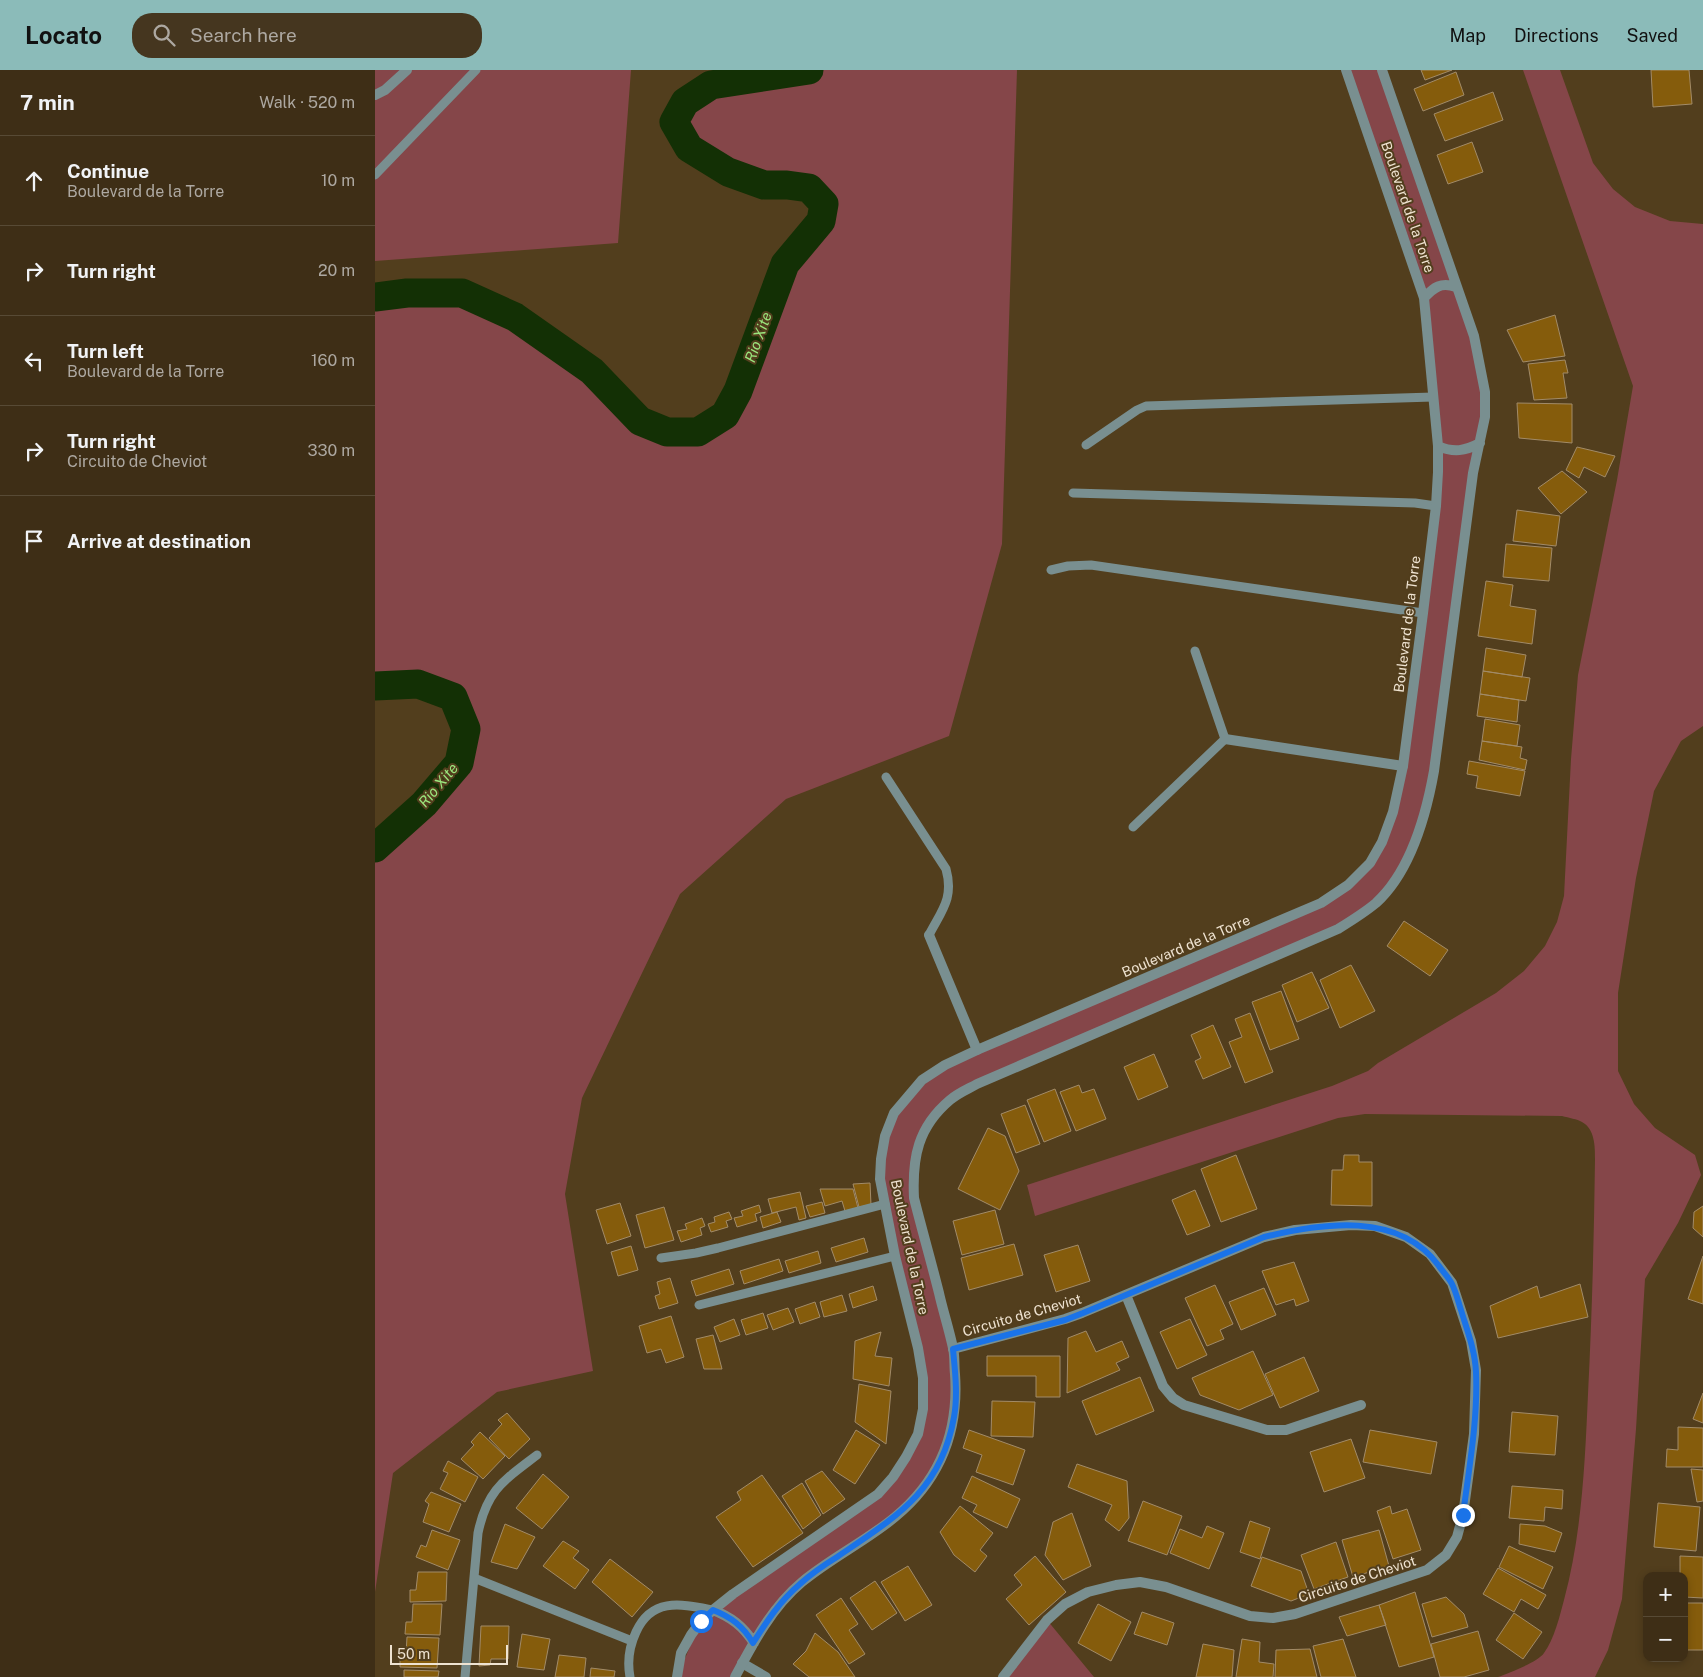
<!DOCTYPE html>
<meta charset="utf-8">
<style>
:root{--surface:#3e2e16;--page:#45361f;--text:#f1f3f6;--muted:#ada8a1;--line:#574a35;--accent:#8bbbb9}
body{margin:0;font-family:"Public Sans",sans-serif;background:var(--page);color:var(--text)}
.controls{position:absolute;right:15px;bottom:15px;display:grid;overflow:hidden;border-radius:10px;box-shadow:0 2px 8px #0003}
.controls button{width:45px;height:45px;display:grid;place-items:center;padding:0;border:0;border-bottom:1px solid var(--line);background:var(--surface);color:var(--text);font:25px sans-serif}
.scale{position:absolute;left:15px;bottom:12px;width:118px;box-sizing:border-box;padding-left:5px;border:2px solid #efe3d1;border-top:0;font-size:14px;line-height:18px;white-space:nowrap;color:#efe3d1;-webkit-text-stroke:4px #523e1d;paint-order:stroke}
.stop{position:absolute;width:15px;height:15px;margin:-11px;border:4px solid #1a73e8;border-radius:50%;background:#fff}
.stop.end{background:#1a73e8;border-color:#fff;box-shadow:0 1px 5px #0008}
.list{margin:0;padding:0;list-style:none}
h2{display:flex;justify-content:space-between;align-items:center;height:65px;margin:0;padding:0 20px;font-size:21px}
h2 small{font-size:16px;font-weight:400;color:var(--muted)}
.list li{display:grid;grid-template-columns:32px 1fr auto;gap:15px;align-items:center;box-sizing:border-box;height:90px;padding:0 20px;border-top:1px solid var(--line)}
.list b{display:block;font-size:19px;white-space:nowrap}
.list p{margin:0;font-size:16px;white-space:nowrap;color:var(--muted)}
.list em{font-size:16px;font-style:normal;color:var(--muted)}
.icon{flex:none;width:28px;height:28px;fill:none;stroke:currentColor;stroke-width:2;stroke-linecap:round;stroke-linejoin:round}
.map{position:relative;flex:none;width:1328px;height:1607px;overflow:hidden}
header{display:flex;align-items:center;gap:30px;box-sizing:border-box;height:70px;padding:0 25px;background:var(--accent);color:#111}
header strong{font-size:24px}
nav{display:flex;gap:28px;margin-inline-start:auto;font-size:18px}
.search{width:350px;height:45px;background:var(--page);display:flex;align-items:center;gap:12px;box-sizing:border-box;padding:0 18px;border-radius:20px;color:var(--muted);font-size:19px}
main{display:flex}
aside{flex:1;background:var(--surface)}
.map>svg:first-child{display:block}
.green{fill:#854649}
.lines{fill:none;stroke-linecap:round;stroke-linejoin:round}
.river{stroke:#133005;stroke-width:29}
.building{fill:#855c0c;stroke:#a28b68}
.service{stroke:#798f90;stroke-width:9}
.minor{stroke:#798f90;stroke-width:10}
.tertiary{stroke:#798f90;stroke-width:10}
.route{stroke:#1a73e8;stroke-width:6}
.labels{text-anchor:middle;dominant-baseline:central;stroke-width:4;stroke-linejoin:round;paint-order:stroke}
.street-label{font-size:14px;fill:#efe3d1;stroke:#523e1d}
.water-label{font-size:15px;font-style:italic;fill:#9be67d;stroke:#523e1d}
</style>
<header>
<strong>Locato</strong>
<div class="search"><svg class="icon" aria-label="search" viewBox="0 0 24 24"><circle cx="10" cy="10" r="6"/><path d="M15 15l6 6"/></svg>Search here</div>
<nav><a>Map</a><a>Directions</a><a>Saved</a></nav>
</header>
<main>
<aside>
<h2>7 min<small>Walk · 520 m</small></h2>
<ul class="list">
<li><svg class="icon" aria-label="ahead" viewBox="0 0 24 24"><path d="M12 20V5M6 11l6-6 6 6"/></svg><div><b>Continue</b><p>Boulevard de la Torre</p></div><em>10 m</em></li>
<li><svg class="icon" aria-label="right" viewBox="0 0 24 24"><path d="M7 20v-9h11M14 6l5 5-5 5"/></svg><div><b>Turn right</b></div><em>20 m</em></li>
<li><svg class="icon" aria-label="left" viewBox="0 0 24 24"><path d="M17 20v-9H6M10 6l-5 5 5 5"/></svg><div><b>Turn left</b><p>Boulevard de la Torre</p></div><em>160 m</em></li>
<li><svg class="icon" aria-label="right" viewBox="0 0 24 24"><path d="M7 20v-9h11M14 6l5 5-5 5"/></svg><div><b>Turn right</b><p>Circuito de Cheviot</p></div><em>330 m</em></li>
<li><svg class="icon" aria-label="arrive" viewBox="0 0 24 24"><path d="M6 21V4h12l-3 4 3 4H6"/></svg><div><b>Arrive at destination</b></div></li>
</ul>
</aside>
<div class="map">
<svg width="1328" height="1607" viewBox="0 0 1328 1607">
<rect width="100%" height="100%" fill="#523e1d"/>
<!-- green -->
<path class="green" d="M 0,0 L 256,0 L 243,173 L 0,191 Z
M 434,0 L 642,0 L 627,474 L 574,666 L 411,729 L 305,824 L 207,1028 L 190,1124 L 218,1301 L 122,1322 L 18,1403 L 0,1522 L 0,778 L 49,734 L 84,693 L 91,659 L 78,627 L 43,614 L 0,616 L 0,227 L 32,223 L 87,223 L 140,247 L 217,301 L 265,351 L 292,362 L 323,362 L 350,345 L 363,321 L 410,194 L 446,151 L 449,135 L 434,118 L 412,115 L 389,115 L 353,102 L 314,78 L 299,52 L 310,32 L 336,15 Z
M 971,0 L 1007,0 L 1081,217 L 1110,322 L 1053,734 L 1017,814 L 985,846 L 602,1014 L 557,1048 L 538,1103 L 578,1279 L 581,1315 L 572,1376 L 544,1425 L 410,1528 L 360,1607 L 302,1607 L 326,1551 L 503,1424 L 543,1364 L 548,1308 L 505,1109 L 519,1043 L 570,995 L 946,833 L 995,793 L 1018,742 L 1063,402 L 1049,228 Z
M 1148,0 L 1185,0 L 1218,93 L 1238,119 L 1260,137 L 1295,151 L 1328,154 L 1328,656 L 1306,671 L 1279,721 L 1261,808 L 1243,923 L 1243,1001 L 1259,1034 L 1280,1058 L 1320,1085 L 1326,1105 L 1303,1153 L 1270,1209 L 1261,1359 L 1247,1529 L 1233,1580 L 1220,1607 L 1123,1607 C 1134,1603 1163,1592 1169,1583 C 1179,1570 1185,1545 1189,1530 C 1207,1463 1210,1392 1213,1324 C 1217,1246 1219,1168 1220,1089 C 1220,1077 1220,1059 1207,1052 C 1202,1049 1194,1048 1187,1046 L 990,1044 L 963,1048 L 660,1146 L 652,1115 L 957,1016 L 993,1001 L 1003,993 L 1121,923 L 1149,901 L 1170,876 L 1182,852 L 1189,826 L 1196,689 L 1203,605 L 1242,410 L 1258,316 Z
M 672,1550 L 719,1607 L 628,1607 Z"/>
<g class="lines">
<!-- river -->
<path class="river" d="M 0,227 L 32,223 L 87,223 L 140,247 L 217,301 L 265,351 L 292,362 L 323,362 L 350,345 L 363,321 L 410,194 L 446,151 L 449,134 L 434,118 L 412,115 L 389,115 L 353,102 L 314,78 L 299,52 L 310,32 L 336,15 L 434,0
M 0,616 L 43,614 L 78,627 L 91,659 L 84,693 L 49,734 L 0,778"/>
</g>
<!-- building -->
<path class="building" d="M 1046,0 L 1077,0 L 1050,10 Z
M 1276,0 L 1314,0 L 1317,34 L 1278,37 Z
M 1081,2 L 1089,25 L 1048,41 L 1039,19 Z
M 1118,22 L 1128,50 L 1070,71 L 1059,44 Z
M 1097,72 L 1108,102 L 1073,114 L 1062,85 Z
M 1180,245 L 1190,286 L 1148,292 L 1132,260 Z
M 1190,290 L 1193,303 L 1188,303 L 1192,328 L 1159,330 L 1153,294 Z
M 1142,333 L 1197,334 L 1197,373 L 1144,368 Z
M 1202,377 L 1240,386 L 1230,407 L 1209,397 L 1204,408 L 1191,400 Z
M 1187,401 L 1212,422 L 1186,444 L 1163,418 Z
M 1142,440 L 1185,446 L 1181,476 L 1138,471 Z
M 1131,474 L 1177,478 L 1174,511 L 1128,507 Z
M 1111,511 L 1138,515 L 1135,536 L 1161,540 L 1157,574 L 1103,566 Z
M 1111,578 L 1151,585 L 1147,607 L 1108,601 Z
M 1108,601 L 1155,608 L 1151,631 L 1105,624 Z
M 1105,624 L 1144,630 L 1142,652 L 1102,646 Z
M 1110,649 L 1145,655 L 1142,676 L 1107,671 Z
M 1107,671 L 1147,677 L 1145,688 L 1152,690 L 1150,700 L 1104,690 Z
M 1094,691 L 1150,701 L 1145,726 L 1101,718 L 1103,706 L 1092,704 Z
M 1029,851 L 1073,880 L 1055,906 L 1012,876 Z
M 976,895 L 1000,941 L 965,958 L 945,910 Z
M 937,902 L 954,938 L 922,952 L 907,915 Z
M 906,921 L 924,969 L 895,980 L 877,932 Z
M 875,943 L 898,1002 L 870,1013 L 854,972 L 867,967 L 860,949 Z
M 838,955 L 856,997 L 828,1009 L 820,991 L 826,988 L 816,965 Z
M 779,984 L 793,1017 L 763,1030 L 749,997 Z
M 704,1015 L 707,1023 L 719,1019 L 731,1049 L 701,1061 L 685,1022 Z
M 680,1019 L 696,1061 L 669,1072 L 652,1030 Z
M 650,1035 L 665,1074 L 641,1083 L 626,1044 Z
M 613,1058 L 630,1066 L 644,1101 L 625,1140 L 583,1119 Z
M 861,1085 L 882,1139 L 846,1152 L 826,1099 Z
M 969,1085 L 984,1085 L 984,1092 L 997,1092 L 997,1136 L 956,1135 L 957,1100 L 968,1100 Z
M 495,1113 L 496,1135 L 484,1137 L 478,1114 Z
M 445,1119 L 478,1119 L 483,1138 L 470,1141 L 467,1131 L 450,1136 Z
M 820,1120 L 835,1156 L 812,1165 L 797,1130 Z
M 425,1122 L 431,1148 L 424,1150 L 421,1137 L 397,1143 L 393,1129 Z
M 447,1132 L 450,1143 L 435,1147 L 431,1136 Z
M 245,1133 L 256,1166 L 232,1174 L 221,1140 Z
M 384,1135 L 386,1142 L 380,1144 L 382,1151 L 362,1157 L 359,1148 L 368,1146 L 366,1141 Z
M 1328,1136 L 1328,1167 L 1318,1158 L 1319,1142 Z
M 289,1137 L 299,1170 L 270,1178 L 261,1145 Z
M 620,1140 L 629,1174 L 587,1185 L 578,1151 Z
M 354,1142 L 357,1149 L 351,1151 L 353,1157 L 336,1162 L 333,1154 L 340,1152 L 339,1147 Z
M 402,1142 L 406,1152 L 388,1158 L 385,1147 Z
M 327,1148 L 330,1156 L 325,1158 L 327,1165 L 306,1172 L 302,1161 L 312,1159 L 310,1154 Z
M 489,1168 L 493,1182 L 461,1192 L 456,1178 Z
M 639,1174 L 648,1205 L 594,1220 L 586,1188 Z
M 703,1175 L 715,1211 L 681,1222 L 669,1185 Z
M 256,1176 L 263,1200 L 243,1206 L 236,1182 Z
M 443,1181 L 446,1193 L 414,1203 L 410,1191 Z
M 1328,1186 L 1328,1234 L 1313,1229 Z
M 404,1189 L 408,1201 L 369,1214 L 365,1201 Z
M 919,1192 L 934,1231 L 921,1236 L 919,1229 L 901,1235 L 887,1201 Z
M 354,1199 L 359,1214 L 321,1226 L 316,1211 Z
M 295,1208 L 303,1233 L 284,1239 L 280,1226 L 285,1224 L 282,1212 Z
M 1205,1214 L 1213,1247 L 1123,1268 L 1115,1236 L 1162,1216 L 1165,1228 Z
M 840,1215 L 858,1254 L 845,1260 L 849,1269 L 832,1276 L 810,1228 Z
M 498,1216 L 502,1230 L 478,1238 L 474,1224 Z
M 889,1218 L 901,1245 L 866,1260 L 854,1232 Z
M 467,1225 L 472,1241 L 449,1247 L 445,1232 Z
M 440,1232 L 445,1247 L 425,1254 L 420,1239 Z
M 413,1238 L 419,1252 L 398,1260 L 392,1245 Z
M 388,1243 L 393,1258 L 371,1265 L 366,1250 Z
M 296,1246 L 309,1287 L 291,1293 L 286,1279 L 272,1283 L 264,1256 Z
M 359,1249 L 365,1265 L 345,1272 L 339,1257 Z
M 815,1249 L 832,1285 L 802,1299 L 785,1262 Z
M 711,1261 L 721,1282 L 747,1271 L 754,1287 L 741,1293 L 745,1300 L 692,1323 L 693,1268 Z
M 506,1262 L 500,1286 L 517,1288 L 514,1316 L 478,1309 L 480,1271 Z
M 338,1265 L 347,1299 L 329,1299 L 321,1269 Z
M 878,1281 L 898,1325 L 864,1340 L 825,1325 L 817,1308 Z
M 612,1286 L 685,1286 L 685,1327 L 661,1327 L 661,1306 L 612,1306 Z
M 929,1287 L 944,1321 L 905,1338 L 890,1304 Z
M 765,1307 L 779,1341 L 721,1365 L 707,1331 Z
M 484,1314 L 516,1321 L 511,1374 L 480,1352 Z
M 1328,1323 L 1328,1353 L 1318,1349 Z
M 617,1331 L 660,1332 L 658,1367 L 616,1366 Z
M 1137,1342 L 1183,1346 L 1180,1385 L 1134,1382 Z
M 132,1343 L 155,1369 L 134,1389 L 114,1368 L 127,1354 L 123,1350 Z
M 1303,1357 L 1328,1358 L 1328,1397 L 1291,1397 L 1292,1379 L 1303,1380 Z
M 481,1360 L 505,1375 L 480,1414 L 458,1400 Z
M 594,1360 L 650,1380 L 638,1415 L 601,1402 L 607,1385 L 588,1378 Z
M 995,1360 L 1062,1372 L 1056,1404 L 988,1392 Z
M 105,1362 L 130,1386 L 108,1409 L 86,1389 L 99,1375 L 96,1372 Z
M 976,1369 L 990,1408 L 949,1422 L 935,1382 Z
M 73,1391 L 103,1407 L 90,1432 L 65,1419 L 73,1403 L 68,1401 Z
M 702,1394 L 752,1411 L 754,1448 L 744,1461 L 730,1450 L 737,1435 L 693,1417 Z
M 1316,1399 L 1328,1400 L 1328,1431 L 1322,1432 Z
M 447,1401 L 470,1429 L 448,1444 L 430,1411 Z
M 168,1404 L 194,1427 L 167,1459 L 141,1438 Z
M 387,1405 L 428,1463 L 378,1497 L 341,1447 L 366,1430 L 362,1422 Z
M 597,1406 L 645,1429 L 632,1458 L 598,1442 L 602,1435 L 587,1428 Z
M 427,1413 L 446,1445 L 428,1459 L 407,1426 Z
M 1137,1416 L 1188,1420 L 1187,1439 L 1170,1437 L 1169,1451 L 1134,1448 Z
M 56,1422 L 86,1434 L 74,1462 L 48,1452 L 54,1434 L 50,1431 Z
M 768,1431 L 807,1446 L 792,1485 L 753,1471 Z
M 1283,1433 L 1325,1437 L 1321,1481 L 1279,1477 Z
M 585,1436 L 618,1463 L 605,1480 L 612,1486 L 600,1502 L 579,1485 L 565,1462 Z
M 1015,1436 L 1017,1444 L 1032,1439 L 1046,1480 L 1018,1489 L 1002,1441 Z
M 697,1443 L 716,1496 L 688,1510 L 670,1485 L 678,1452 Z
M 875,1451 L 895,1458 L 885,1489 L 865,1482 Z
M 130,1454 L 160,1467 L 142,1499 L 116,1492 Z
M 1145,1454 L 1170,1456 L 1187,1463 L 1180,1482 L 1144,1474 Z
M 832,1456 L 849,1463 L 834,1499 L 795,1483 L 805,1459 L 827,1468 Z
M 57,1460 L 85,1470 L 73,1500 L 41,1487 L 46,1475 L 51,1477 Z
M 1004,1460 L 1014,1496 L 978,1507 L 967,1470 Z
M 188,1471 L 204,1481 L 198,1488 L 214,1500 L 200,1519 L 168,1496 Z
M 961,1472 L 973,1507 L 939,1519 L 926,1485 Z
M 1134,1476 L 1178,1497 L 1168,1519 L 1124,1497 Z
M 660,1486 L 691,1522 L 654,1555 L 631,1529 L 647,1515 L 639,1505 Z
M 1305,1486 L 1328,1487 L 1328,1528 L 1309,1527 L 1309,1506 L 1305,1506 Z
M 887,1487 L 926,1501 L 934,1524 L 916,1531 L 876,1516 Z
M 235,1489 L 278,1522 L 257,1547 L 217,1512 Z
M 533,1496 L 557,1535 L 530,1551 L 506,1512 Z
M 1123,1498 L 1171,1525 L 1163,1539 L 1146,1529 L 1139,1542 L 1108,1524 Z
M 43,1502 L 72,1502 L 71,1531 L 35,1532 L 35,1520 L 41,1520 Z
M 500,1511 L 522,1543 L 497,1560 L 475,1528 Z
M 1040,1522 L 1059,1587 L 1024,1597 L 1004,1535 Z
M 1071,1527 L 1089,1544 L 1093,1557 L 1057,1567 L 1047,1534 Z
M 466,1528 L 483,1554 L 474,1560 L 490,1584 L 474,1594 L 441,1545 Z
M 1309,1533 L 1328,1533 L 1328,1580 L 1309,1580 Z
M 38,1534 L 67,1534 L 65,1565 L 30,1564 L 31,1552 L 37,1552 Z
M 723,1534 L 756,1552 L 736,1591 L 703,1573 Z
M 1004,1535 L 1011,1555 L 972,1566 L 964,1547 Z
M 767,1542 L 799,1553 L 792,1575 L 759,1564 Z
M 1139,1543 L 1167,1562 L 1148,1589 L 1121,1570 Z
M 106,1556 L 134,1556 L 133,1589 L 116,1589 L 115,1595 L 104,1596 Z
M 1103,1561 L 1114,1600 L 1089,1607 L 1065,1607 L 1056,1574 Z
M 440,1563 L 463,1582 L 480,1607 L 434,1607 L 418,1594 L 431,1581 Z
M 147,1564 L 175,1569 L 169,1600 L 142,1597 Z
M 32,1567 L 64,1568 L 62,1598 L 25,1597 L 25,1584 L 31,1584 Z
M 867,1569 L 885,1572 L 884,1592 L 899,1594 L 898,1607 L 861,1607 Z
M 968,1569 L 981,1607 L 946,1607 L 938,1576 Z
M 828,1574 L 859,1580 L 857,1607 L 821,1607 Z
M 935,1579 L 942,1607 L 900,1607 L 901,1580 Z
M 184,1585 L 211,1588 L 209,1607 L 180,1607 Z
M 216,1598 L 240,1601 L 239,1607 L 215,1607 Z
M 29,1600 L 64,1601 L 63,1607 L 29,1607 Z"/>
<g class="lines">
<!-- service -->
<path class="service" d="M 0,105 L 101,0
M 711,375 L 762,340 L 771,336 L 1058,327
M 698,423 L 1040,433 L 1061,436
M 676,500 L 693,496 L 716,495 L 1048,543
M 511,707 L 571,799 C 579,828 567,840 554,865
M 758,757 L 850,669 L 820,581
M 286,1188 L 321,1183 L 343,1178 L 510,1134
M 324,1235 L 520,1186
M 99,1508 L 257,1571
M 90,1607 L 103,1463 C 112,1420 128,1411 162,1385
M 255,1607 C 252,1591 254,1577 261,1562 C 277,1527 306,1534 338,1540"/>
<!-- minor -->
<path class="minor" d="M 0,25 L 10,20 L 32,0
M 850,669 L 1028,696
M 554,865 L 602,980
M 751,1225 L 788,1316 L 798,1328 L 809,1335 L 892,1360 L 911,1360 L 986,1335
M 578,1279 L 690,1249 L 707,1243 L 889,1167 L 920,1160 L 976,1155 L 1000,1156 L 1031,1167 L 1055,1184 L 1077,1213 L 1096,1271 L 1101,1300 L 1099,1364 L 1088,1445 L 1082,1467 L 1071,1485 L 1052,1500 L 920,1544 L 898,1548 L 875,1546 L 791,1517 L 765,1512 L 741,1515 L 713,1522 L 690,1534 L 672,1550 L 628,1607
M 367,1593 L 391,1607"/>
<!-- tertiary -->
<path class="tertiary" d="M 1049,228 C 1059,217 1066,212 1081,217
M 1063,376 C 1079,383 1090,381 1105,373
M 338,1540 C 356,1547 368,1556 379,1573
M 302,1607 L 306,1583 L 316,1565 L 326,1551 L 338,1540 L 358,1524 L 503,1424 L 518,1407 L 531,1387 L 543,1364 L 548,1339 L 548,1308 L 543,1278 L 520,1186 L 505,1109 L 506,1089 L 510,1066 L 519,1043 L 547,1010 L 570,995 L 602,980 L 946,833 L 973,815 L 995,793 L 1007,772 L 1018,742 L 1028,696 L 1048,543 L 1061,436 L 1063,402 L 1063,376 L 1049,228 L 971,0
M 360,1607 C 378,1573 397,1537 427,1512 C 456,1488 491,1471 520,1447 C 565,1410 584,1362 580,1304 C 579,1296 580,1286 578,1278 C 574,1259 568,1241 564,1223 C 556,1191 547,1160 539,1128 C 537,1087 543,1057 575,1030 C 583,1023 593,1019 602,1014 L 963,859 C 976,851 989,843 1001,833 C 1036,801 1051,746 1059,701 L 1098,403 L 1110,347 L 1110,322 L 1099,266 L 1007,0"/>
</g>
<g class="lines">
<!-- route -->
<path class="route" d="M 326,1551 L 338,1540 C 356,1547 368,1556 378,1573 C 392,1551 405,1531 425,1514 C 436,1504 449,1495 462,1487 C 519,1448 566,1422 579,1347 C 583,1325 580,1301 578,1279 L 690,1250 L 708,1243 L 889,1167 C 947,1153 1024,1141 1064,1196 C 1068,1202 1074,1208 1077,1214 C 1081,1222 1083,1231 1086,1240 C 1092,1260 1100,1280 1101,1302 C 1103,1350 1094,1398 1088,1445"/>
</g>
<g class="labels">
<!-- street labels -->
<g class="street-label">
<text transform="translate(1033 137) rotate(71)">Boulevard de la Torre</text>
<text transform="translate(1032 554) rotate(-83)">Boulevard de la Torre</text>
<text transform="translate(811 876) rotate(-23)">Boulevard de la Torre</text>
<text transform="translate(535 1177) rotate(78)">Boulevard de la Torre</text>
<text transform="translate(647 1245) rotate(-16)">Circuito de Cheviot</text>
<text transform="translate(982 1509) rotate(-18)">Circuito de Cheviot</text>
</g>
<!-- water labels -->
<g class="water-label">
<text transform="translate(383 267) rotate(-70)">Rio Xite</text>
<text transform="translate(63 715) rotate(-50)">Rio Xite</text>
</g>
</g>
</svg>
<div class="controls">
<button>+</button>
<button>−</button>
</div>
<div class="scale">50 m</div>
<div class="stop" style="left:326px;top:1551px"></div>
<div class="stop end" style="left:1088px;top:1445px"></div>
</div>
</main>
